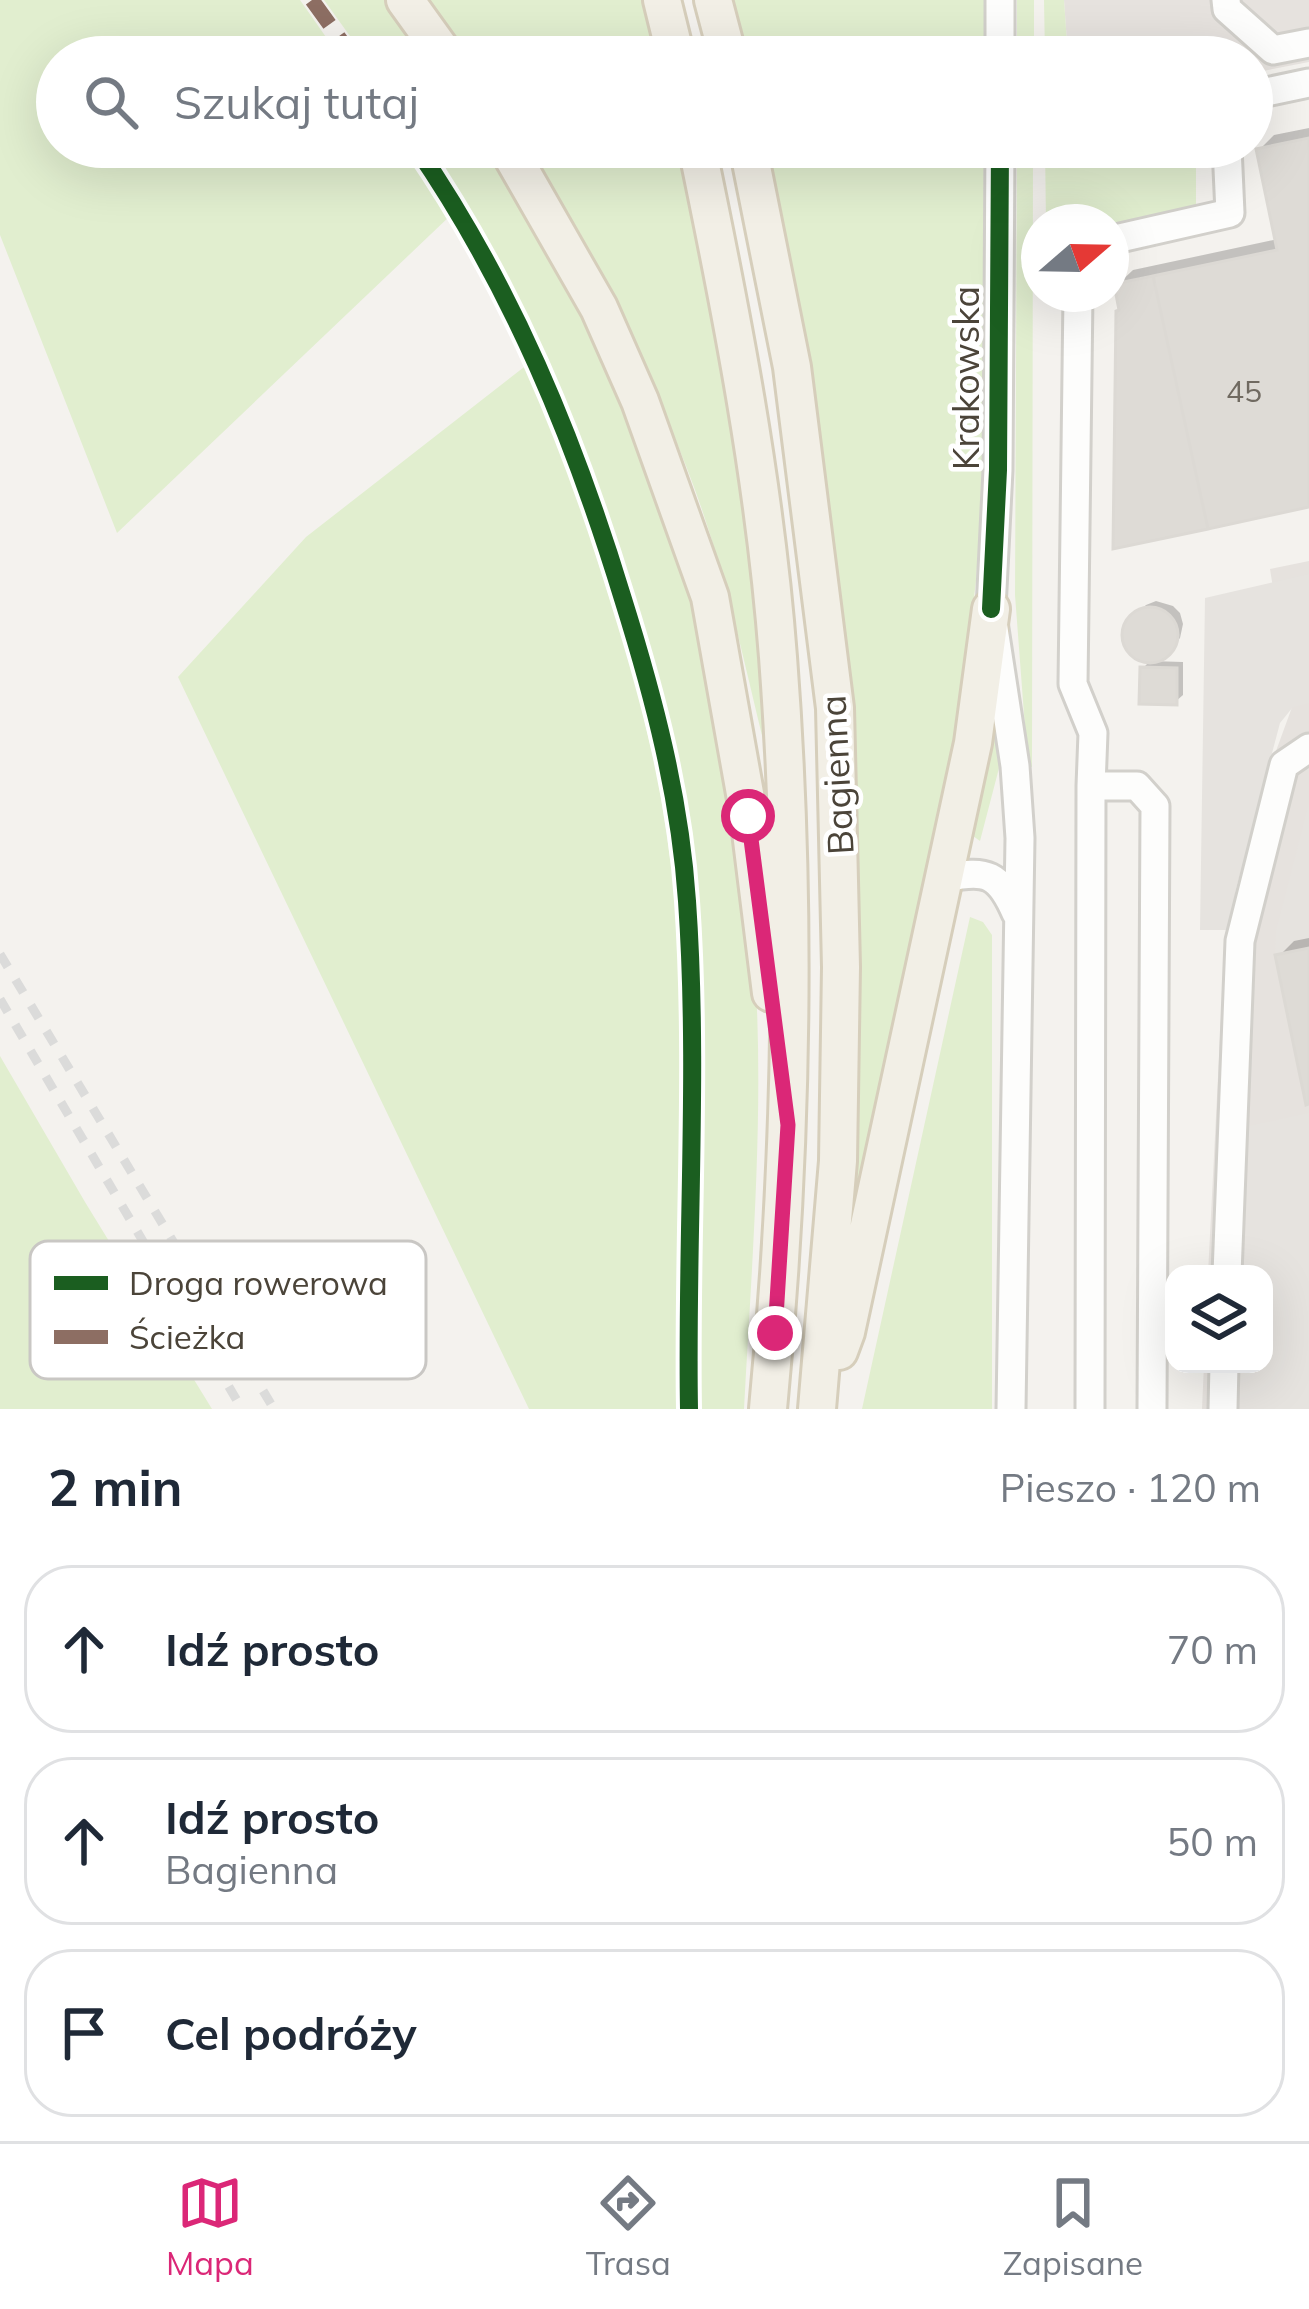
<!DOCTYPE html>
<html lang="pl">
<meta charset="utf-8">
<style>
:root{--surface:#fff;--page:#f2f2f3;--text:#1f2937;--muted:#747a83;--line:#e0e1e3;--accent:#db2777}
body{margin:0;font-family:Mulish,sans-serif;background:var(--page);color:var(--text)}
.controls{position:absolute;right:36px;bottom:36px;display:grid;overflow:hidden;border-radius:24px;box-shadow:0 12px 48px #0002}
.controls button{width:108px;height:108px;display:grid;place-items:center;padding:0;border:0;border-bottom:3px solid var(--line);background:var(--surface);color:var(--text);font:60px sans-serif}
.compass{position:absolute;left:1021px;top:204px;width:108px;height:108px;border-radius:50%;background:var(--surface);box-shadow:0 12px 48px #0002;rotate:70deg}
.stop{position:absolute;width:36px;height:36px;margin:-27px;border:9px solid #db2777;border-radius:50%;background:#fff}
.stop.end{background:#db2777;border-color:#fff;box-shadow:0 3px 12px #0008}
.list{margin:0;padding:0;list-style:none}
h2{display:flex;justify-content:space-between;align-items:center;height:156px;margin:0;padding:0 48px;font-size:51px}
h2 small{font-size:39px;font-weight:400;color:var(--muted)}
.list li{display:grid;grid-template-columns:78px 1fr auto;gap:36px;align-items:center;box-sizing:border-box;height:168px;margin:0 24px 24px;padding:0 24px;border:3px solid var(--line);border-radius:48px}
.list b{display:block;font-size:45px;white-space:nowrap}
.list p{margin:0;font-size:39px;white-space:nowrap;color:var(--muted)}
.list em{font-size:39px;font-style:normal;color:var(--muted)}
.icon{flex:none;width:66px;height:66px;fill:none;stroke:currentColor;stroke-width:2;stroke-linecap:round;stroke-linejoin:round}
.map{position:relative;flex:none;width:1309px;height:1409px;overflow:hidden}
.search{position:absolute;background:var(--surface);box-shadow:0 12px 48px #0002;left:36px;right:36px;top:36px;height:132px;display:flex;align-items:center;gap:30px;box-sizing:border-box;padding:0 42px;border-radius:66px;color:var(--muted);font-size:45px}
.sheet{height:732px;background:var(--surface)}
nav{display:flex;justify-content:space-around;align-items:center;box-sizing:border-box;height:168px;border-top:3px solid var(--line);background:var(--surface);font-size:33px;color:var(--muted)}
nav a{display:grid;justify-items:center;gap:6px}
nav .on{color:var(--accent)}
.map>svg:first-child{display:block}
.industrial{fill:#e6e2de}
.green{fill:#e1eecf}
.parking{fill:#e6e3df}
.shadow{fill:#0003}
.building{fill:#dedbd6;stroke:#dcd9d4;stroke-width:3}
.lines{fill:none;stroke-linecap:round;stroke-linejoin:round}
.minor-casing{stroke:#d2d0cb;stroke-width:33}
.major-casing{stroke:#d6cebb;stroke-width:42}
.minor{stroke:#fdfdfc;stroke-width:27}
.major{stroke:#f2efe6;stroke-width:36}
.rail{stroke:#dbdbda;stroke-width:9;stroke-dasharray:15 15;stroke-linecap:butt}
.quiet{stroke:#8d6e63;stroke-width:15;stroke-dasharray:30 15;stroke-linecap:butt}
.cycleway-casing{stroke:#fff;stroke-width:26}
.cycleway{stroke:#1b5e20;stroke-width:18}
.route{stroke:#db2777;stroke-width:15}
.labels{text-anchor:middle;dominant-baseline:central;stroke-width:9;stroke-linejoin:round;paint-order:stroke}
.number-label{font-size:30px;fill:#706a61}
.street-label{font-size:36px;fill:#4b4439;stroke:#fff}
.key{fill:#fff;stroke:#c9c7c4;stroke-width:3}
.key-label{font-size:33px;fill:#4b4439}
</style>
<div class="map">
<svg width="1309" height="1409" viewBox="0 0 1309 1409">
<rect width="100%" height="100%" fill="#f4f2ee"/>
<!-- industrial -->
<path class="industrial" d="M 1064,0 L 1309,0 L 1309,62 L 1252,73 L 1252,57 L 1068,57 Z
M 1309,561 L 1309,1409 L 1202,1409 L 1204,1364 L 1264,1364 L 1264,1274 L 1208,1274 L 1221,1018 L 1245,836 L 1295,699 L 1284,657 L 1270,569 Z"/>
<!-- green -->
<path class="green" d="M 0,0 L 300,0 L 340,57 L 57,57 L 57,147 L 403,147 L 451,215 L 117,533 L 0,235 Z
M 324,0 L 387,0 L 427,57 L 365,57 Z
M 429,0 L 643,0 L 658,57 L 468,57 Z
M 730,0 L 985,0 L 984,57 L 743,57 Z
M 1017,0 L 1034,0 L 1034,57 L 1017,57 Z
M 1044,0 L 1064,0 L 1068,57 L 1045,57 Z
M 427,147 L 487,147 C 573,290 651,441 693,603 C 708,661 715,723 725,782 C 734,835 748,890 753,944 C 766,1096 752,1257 744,1409 L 697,1409 C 697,1306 699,1203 700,1100 C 701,1025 702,949 694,874 C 685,785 664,701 639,617 C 590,451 526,290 427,147 Z
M 527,147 L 680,147 C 719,345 759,545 765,748 C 742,653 722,557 686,466 C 643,355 588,249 527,147 Z
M 765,147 L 984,147 L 982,492 L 976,581 L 955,756 L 854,1211 L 851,1210 L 837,586 L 820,441 L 802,332 Z
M 1017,147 L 1033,147 L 1032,767 L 1028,767 L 1015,595 Z
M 1045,147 L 1196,147 L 1196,206 L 1111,225 L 1111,222 L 1046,222 Z
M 528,364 L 559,440 L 632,668 L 658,778 L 675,890 L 683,1053 L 680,1409 L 529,1409 L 178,677 L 306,537 Z
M 997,712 L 1004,749 L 980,841 L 973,836 Z
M 970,917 L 983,922 L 992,935 L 992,1409 L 862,1409 Z
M 0,1056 L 85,1202 L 212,1409 L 0,1409 Z"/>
<!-- parking -->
<path class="parking" d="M 1309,574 L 1309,703 L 1293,707 L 1280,723 L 1236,889 L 1229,930 L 1200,930 L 1205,598 Z
M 1309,803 L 1309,948 L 1275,955 L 1276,931 Z
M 1309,1113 L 1309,1409 L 1228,1409 L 1231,1364 L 1264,1364 L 1264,1274 L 1236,1274 L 1244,1127 Z"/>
<!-- shadow -->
<path class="shadow" d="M 1309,128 L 1309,504 L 1122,309 L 1117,285 L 1133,270 L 1278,239 L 1259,150 L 1274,135 Z
M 1156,601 L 1173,606 L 1180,613 L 1183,624 L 1180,638 L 1166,653 L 1151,661 L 1183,662 L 1183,695 L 1175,702 L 1143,668 L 1153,658 L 1137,655 L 1126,640 L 1129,621 L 1146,605 Z
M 1309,938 L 1309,1101 L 1279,956 L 1294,941 Z"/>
<!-- building -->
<path class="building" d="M 1309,138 L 1309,507 L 1208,529 L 1153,276 L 1277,250 L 1256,149 Z
M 1153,276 L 1208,529 L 1113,549 L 1116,311 L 1119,310 L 1114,284 Z
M1122 635a28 28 0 1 1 56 0a28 28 0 1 1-56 0Z
M 1140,667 L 1177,668 L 1177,705 L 1139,704 Z
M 1309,948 L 1309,1104 L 1306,1105 L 1275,955 Z"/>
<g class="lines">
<defs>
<path id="minor" d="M 1226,0 L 1227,9 L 1273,50 L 1309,43
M 1000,57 L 1000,0
M 1252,95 L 1309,83
M 1000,147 L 998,470 L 991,609 L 1015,766 L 1020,838 L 1011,1409
M 1111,240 L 1230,213 L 1227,147
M 1078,294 L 1073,684 L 1093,733 L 1091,786
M 946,878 C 987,869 999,874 1016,913
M 1227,1274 L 1240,941 L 1284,765 L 1309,748
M 1090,1409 L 1091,786 L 1137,786 L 1155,806 L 1152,1409
M 1223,1409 L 1224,1364"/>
<path id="major" d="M 405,0 L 446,57
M 662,0 L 676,57
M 713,0 L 728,57
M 507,147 L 599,308 L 640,401 L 710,597 L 749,816 L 771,993
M 697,147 C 732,315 765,485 778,657 C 797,908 792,1159 768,1409
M 748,147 L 792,367 L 835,708 L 841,967 L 838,1161 L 817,1409
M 839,1351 L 846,1332 L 973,743 L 991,609"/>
</defs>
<!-- minor casing -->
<use href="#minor" class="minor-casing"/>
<!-- major casing -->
<use href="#major" class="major-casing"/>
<!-- minor -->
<use href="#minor" class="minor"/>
<!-- major -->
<use href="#major" class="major"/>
<!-- rail -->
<path class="rail" d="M 0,954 L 274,1409
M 0,999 L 242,1409"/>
<!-- quiet -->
<path class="quiet" d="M 312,0 L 353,57"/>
<defs>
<path id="cycleway" d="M 416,147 C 512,287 574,438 623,599 C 654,698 680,797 687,901 C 699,1070 686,1240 689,1409
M 991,609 L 998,470 L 1000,147"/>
</defs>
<!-- cycleway casing -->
<use href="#cycleway" class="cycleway-casing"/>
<!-- cycleway -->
<use href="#cycleway" class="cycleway"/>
</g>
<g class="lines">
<!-- route -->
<path class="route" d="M 748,816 L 788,1125 L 775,1333"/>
</g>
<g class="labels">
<!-- number labels -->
<g class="number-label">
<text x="1244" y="391">45</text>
</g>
<!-- street labels -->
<g class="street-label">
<text transform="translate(965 378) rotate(-90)">Krakowska</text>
<text transform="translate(836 775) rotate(-93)">Bagienna</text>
</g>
</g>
<!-- legend -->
<rect x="30" y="1241" width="396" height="138" rx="18" class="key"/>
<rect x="54" y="1276" width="54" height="14" fill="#1b5e20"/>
<rect x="54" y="1330" width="54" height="14" fill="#8d6e63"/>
<g class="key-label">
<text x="129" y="1295">Droga rowerowa</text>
<text x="129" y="1349">Ścieżka</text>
</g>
</svg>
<div class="controls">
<button><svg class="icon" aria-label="layers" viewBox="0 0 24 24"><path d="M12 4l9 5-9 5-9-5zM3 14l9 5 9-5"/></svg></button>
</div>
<svg class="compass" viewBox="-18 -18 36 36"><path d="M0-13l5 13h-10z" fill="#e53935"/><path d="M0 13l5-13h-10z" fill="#747a83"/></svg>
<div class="stop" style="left:748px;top:816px"></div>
<div class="stop end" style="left:775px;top:1333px"></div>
<div class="search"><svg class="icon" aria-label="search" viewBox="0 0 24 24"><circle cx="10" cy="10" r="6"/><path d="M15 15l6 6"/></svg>Szukaj tutaj</div>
</div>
<section class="sheet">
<h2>2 min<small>Pieszo · 120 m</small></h2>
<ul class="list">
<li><svg class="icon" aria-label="ahead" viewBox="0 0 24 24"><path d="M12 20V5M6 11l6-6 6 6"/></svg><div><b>Idź prosto</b></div><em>70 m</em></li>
<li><svg class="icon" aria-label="ahead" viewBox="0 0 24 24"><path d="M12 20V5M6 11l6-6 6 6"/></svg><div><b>Idź prosto</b><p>Bagienna</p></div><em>50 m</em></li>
<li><svg class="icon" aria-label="arrive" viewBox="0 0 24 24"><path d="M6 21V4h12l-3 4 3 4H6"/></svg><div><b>Cel podróży</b></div></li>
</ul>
</section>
<nav>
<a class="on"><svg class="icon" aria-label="map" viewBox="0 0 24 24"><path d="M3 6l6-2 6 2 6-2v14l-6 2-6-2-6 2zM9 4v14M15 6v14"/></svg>Mapa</a>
<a><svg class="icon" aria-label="directions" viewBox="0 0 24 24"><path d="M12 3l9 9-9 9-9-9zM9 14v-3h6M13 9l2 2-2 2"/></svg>Trasa</a>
<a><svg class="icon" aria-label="saved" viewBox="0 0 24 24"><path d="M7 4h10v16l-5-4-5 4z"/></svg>Zapisane</a>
</nav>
